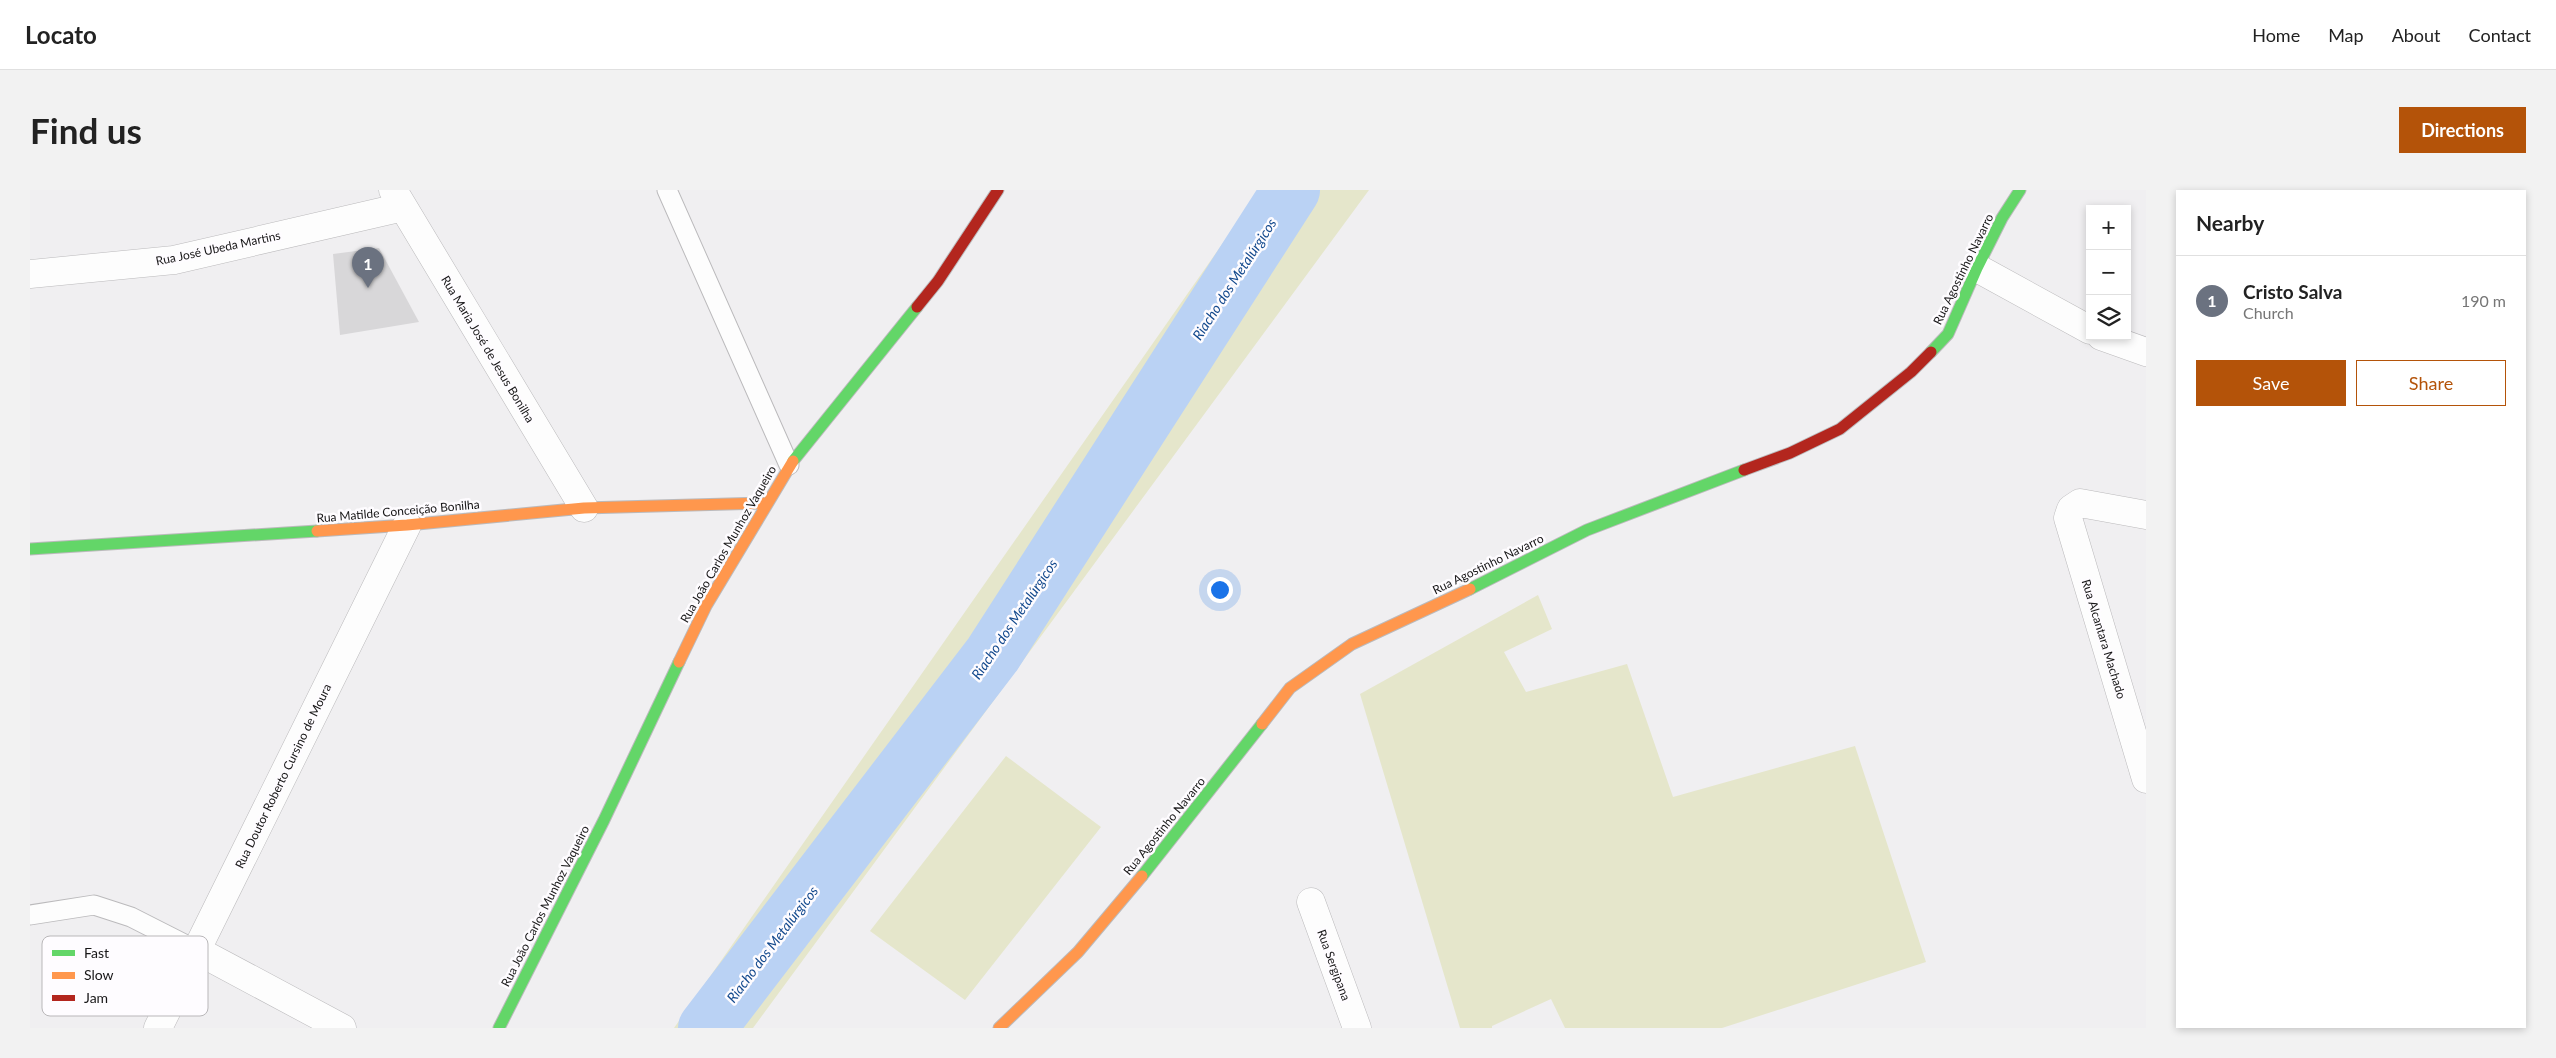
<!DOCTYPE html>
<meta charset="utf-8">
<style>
:root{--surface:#fff;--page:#f2f2f2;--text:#222;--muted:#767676;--line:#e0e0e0;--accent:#b45309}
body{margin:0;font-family:Lato,sans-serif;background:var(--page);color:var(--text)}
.controls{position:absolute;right:15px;top:15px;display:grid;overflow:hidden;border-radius:0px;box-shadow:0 2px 8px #0003}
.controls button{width:45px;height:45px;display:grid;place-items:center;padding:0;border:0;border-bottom:1px solid var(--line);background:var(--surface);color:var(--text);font:25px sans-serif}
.you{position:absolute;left:1189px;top:399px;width:18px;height:18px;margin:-12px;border:4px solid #fff;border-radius:50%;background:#1a73e8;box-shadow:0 0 0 8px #1a73e833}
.badge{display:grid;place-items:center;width:32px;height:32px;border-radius:50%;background:var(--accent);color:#fff;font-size:16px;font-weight:700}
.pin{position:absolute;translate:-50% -41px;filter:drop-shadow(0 1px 2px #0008)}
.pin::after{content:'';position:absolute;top:26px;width:18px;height:15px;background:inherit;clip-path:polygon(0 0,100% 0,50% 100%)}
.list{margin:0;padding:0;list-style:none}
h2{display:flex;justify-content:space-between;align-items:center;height:65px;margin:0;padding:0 20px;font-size:21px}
h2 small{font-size:16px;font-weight:400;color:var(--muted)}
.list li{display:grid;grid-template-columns:32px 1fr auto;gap:15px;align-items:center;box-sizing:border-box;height:90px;padding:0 20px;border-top:1px solid var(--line)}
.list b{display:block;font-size:19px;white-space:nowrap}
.list p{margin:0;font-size:16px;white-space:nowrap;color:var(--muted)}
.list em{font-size:16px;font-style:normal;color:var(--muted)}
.actions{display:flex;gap:10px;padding:15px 20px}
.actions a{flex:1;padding:11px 0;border:1px solid var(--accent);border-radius:0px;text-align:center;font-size:18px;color:var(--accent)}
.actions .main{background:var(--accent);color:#fff}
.icon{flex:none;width:28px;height:28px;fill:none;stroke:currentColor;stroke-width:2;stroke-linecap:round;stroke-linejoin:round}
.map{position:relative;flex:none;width:2116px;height:838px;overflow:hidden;border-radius:0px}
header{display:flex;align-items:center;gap:30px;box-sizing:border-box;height:70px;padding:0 25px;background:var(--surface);border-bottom:1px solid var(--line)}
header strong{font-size:24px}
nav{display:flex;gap:28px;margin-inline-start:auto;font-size:18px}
.intro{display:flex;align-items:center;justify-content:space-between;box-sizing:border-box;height:120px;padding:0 30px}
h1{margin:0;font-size:35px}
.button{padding:12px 22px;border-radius:0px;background:var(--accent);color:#fff;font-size:18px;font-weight:700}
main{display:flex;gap:30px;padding:0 30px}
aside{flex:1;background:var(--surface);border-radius:0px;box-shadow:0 2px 8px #0003}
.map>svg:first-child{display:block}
.green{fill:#e5e6cb}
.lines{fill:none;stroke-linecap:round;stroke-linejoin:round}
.river{stroke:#bad2f4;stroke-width:58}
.building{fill:#d8d7d9}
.lane-casing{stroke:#bbbabc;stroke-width:21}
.street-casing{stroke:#bbbabc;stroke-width:29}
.fast-casing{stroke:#bbbabc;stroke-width:13}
.slow-casing{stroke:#bbbabc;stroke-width:13}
.jam-casing{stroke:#bbbabc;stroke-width:13}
.lane{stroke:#fdfdfd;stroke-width:19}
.street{stroke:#fdfdfd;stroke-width:28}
.fast{stroke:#63d668;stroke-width:11}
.slow{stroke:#ff974d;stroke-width:11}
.jam{stroke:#b3261e;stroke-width:11}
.labels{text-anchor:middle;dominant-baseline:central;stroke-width:5;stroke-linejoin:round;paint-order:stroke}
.street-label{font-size:12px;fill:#171617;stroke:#fefcff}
.water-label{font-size:14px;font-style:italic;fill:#13498d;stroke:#fefcff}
.key{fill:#fefcff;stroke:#b9b7b9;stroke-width:1}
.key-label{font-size:14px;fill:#171617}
</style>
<header>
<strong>Locato</strong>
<nav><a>Home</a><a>Map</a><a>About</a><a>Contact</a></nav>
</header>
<div class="intro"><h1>Find us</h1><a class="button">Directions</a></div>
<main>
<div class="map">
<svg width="2116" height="838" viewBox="0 0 2116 838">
<rect width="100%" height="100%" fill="#f0eff1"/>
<!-- green -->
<path class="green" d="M 1230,0 L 1339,0 L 723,838 L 644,838 Z
M 1508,405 L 1522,439 L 1474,462 L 1496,502 L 1597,474 L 1643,607 L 1825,556 L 1896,772 L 1692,838 L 1535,838 L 1521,809 L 1462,836 L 1462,838 L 1430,838 L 1330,504 Z
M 976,566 L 1071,637 L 935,810 L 840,741 Z"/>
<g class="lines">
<!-- river -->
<path class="river" d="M 677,838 L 963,464 L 1261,0"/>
</g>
<!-- building -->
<path class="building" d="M 349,58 L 389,132 L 310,145 L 303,64 Z"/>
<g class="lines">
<defs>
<path id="lane" d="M 637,0 L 759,275
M 0,725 L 64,715 L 101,727 L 166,760"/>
<path id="street" d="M 363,0 L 554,318
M 1947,78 L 2060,140
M 0,84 L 144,70 L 373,17
M 2071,146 L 2116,162
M 2116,325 L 2050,313 L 2041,319 L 2038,328 L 2116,589
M 1281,712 L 1327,838
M 166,760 L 312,838
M 128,838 L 377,335"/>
<path id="fast" d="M 1901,162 L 1918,144 L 1947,78 L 1972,28 L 1990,0
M 763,271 L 887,117
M 0,359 L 287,341
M 1440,399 L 1557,340 L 1714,280
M 1112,686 L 1232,534
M 469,838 L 574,630 L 649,472"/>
<path id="slow" d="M 287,341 L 377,335 L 554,318 L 737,313
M 649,472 L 676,416 L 763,271
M 1232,534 L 1260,498 L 1322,454 L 1440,399
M 969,838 L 1048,762 L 1112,686"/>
<path id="jam" d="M 887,117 L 908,91 L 968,0
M 1714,280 L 1760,263 L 1810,239 L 1881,182 L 1901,162"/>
</defs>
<!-- lane casing -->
<use href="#lane" class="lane-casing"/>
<!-- street casing -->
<use href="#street" class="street-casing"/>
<!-- fast casing -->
<use href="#fast" class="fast-casing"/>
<!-- slow casing -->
<use href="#slow" class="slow-casing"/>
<!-- jam casing -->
<use href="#jam" class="jam-casing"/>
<!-- lane -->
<use href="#lane" class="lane"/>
<!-- street -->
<use href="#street" class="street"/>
<!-- fast -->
<use href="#fast" class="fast"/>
<!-- slow -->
<use href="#slow" class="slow"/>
<!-- jam -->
<use href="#jam" class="jam"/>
</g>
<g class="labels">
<!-- street labels -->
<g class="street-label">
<text transform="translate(188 58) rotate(-12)">Rua José Ubeda Martins</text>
<text transform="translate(1933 79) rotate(-64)">Rua Agostinho Navarro</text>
<text transform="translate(458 159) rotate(59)">Rua Maria José de Jesus Bonilha</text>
<text transform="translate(368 321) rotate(-5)">Rua Matilde Conceição Bonilha</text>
<text transform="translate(698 354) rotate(-60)">Rua João Carlos Munhoz Vaqueiro</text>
<text transform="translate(1458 374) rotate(-26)">Rua Agostinho Navarro</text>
<text transform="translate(2074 449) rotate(73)">Rua Alcantara Machado</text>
<text transform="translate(253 586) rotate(-64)">Rua Doutor Roberto Cursino de Moura</text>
<text transform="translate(1134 636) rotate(-51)">Rua Agostinho Navarro</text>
<text transform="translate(515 716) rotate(-63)">Rua João Carlos Munhoz Vaqueiro</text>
<text transform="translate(1304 775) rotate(70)">Rua Sergipana</text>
</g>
<!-- water labels -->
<g class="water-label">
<text transform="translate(1204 89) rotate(-57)">Riacho dos Metalúrgicos</text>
<text transform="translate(984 429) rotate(-56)">Riacho dos Metalúrgicos</text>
<text transform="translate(742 754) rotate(-53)">Riacho dos Metalúrgicos</text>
</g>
</g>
<!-- legend -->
<rect x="12" y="746" width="166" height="80" rx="8" class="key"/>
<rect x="22" y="760" width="23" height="6" fill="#63d668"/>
<rect x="22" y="782" width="23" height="7" fill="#ff974d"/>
<rect x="22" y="805" width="23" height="6" fill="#b3261e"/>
<g class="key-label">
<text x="54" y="768">Fast</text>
<text x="54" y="790">Slow</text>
<text x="54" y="813">Jam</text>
</g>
</svg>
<div class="controls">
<button>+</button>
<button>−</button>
<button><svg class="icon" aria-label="layers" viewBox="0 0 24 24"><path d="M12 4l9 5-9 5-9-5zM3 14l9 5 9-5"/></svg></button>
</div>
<div class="you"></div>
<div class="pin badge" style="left:338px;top:98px;background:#6b7280">1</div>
</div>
<aside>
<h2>Nearby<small></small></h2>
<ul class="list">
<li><span class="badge" style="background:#6b7280">1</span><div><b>Cristo Salva</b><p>Church</p></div><em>190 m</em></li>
</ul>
<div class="actions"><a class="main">Save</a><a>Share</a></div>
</aside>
</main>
